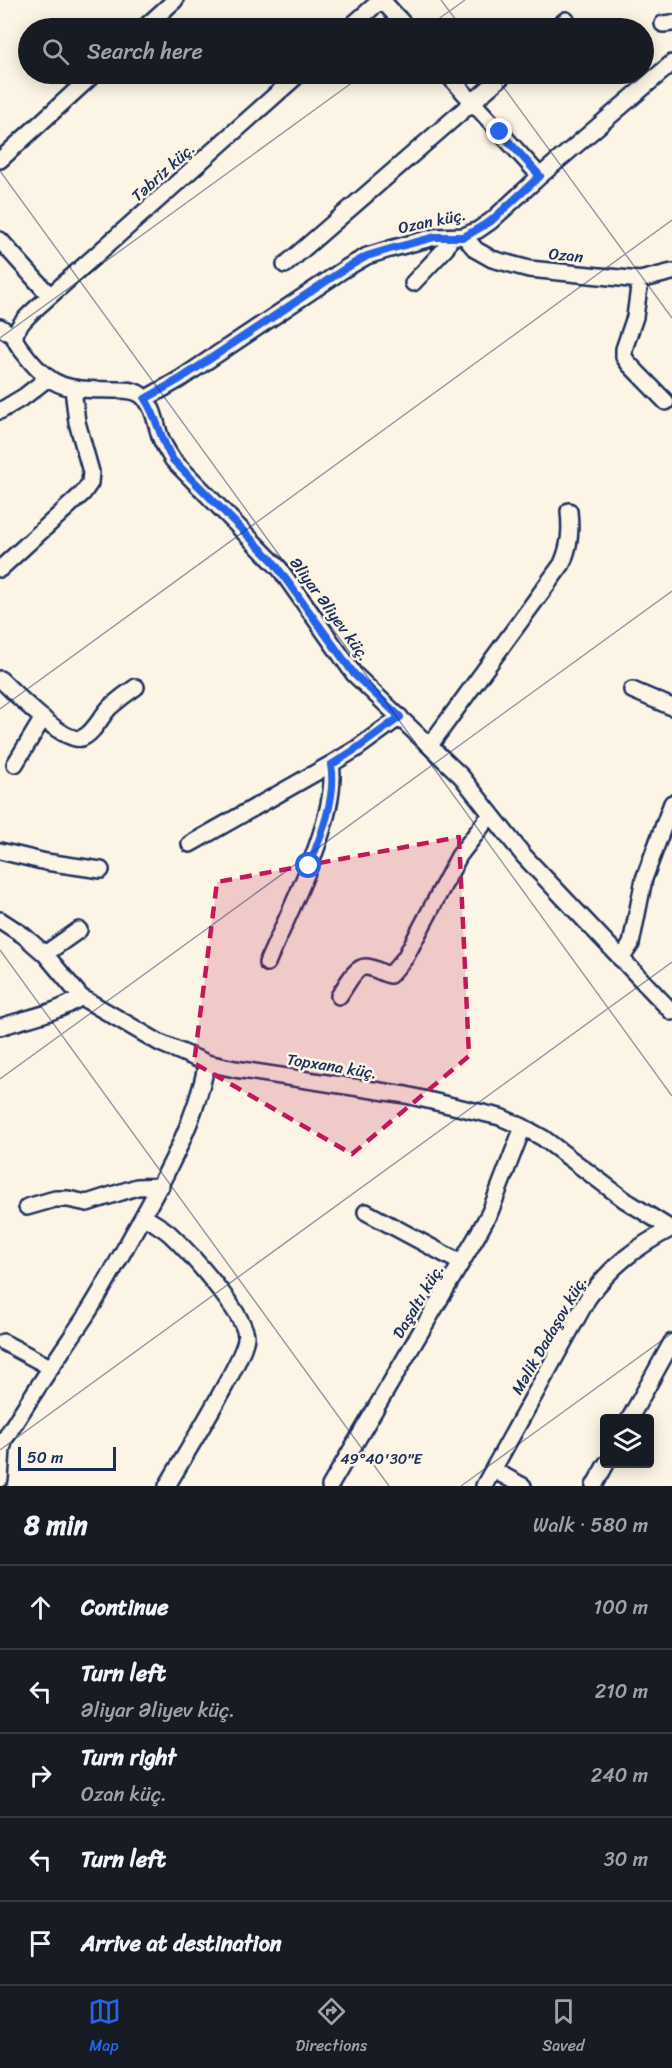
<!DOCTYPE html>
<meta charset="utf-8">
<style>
:root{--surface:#171b24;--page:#20242c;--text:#f1f3f6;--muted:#9ea1a6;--line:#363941;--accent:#2563eb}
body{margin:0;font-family:Sriracha,sans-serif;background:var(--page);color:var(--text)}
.controls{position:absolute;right:18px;bottom:18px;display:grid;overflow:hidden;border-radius:6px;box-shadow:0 3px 15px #0003}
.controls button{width:54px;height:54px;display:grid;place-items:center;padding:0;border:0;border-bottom:2px solid var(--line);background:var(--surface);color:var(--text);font:30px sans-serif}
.scale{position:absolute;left:18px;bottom:15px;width:98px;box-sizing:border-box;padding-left:6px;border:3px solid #1b2f5e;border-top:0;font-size:16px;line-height:21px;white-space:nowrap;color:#1b2f5e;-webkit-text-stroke:4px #fcf5e5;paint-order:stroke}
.stop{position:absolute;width:18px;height:18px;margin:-14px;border:4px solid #2563eb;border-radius:50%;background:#fff}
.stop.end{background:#2563eb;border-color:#fff;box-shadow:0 2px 6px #0008}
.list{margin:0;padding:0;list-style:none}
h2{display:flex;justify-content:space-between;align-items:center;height:78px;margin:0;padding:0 24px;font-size:26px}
h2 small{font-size:20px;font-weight:400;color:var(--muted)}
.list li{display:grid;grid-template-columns:39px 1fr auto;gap:18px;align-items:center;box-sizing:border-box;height:84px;padding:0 24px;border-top:2px solid var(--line)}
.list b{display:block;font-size:22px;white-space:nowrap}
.list p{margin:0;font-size:20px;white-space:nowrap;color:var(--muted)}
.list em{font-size:20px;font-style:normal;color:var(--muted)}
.icon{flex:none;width:33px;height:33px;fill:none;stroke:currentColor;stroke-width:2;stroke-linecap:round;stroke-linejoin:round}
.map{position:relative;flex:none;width:672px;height:1486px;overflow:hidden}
.search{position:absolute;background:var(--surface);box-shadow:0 3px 15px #0003;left:18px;right:18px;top:18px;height:66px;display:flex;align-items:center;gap:15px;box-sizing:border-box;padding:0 21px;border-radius:33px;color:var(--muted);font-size:22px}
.sheet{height:498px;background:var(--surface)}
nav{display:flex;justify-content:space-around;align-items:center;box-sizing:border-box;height:84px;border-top:2px solid var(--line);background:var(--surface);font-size:16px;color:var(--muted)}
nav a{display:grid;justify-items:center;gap:3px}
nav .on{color:var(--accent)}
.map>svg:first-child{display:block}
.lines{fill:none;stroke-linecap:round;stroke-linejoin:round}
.minor-casing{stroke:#1b2f5e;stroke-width:20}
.minor{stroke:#fcf5e5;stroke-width:15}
.route{stroke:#2563eb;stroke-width:8}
.marked{fill:#c2185b;fill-opacity:0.2;stroke:#c2185b;stroke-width:4.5;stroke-dasharray:12 8;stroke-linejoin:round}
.ticks{fill:none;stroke:#1b2f5e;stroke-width:1.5;stroke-opacity:0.45}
.labels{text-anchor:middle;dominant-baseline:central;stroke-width:5;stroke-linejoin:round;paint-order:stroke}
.street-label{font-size:16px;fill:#1b2f5e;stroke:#fcf5e5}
.ticks-label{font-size:15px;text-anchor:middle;fill:#1b2f5e;stroke:#fcf5e5;stroke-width:5;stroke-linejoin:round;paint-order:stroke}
</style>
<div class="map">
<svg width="672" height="1486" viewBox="0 0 672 1486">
<rect width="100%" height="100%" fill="#fcf5e5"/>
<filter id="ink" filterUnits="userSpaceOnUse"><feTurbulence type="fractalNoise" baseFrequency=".0167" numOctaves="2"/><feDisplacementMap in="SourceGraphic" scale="12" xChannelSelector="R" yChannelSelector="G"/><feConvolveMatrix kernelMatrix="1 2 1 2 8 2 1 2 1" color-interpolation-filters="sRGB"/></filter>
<g filter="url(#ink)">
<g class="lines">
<defs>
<path id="minor" d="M 382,0 L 407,28
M 663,24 L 672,23
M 144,28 L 175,0
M 349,28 L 381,0
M 556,28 L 566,20
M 447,74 L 540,176
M 0,160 L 94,74
M 464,236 L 476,250 L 492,259 L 529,269 L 640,280 L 672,272
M 0,240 L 50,296 C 40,305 14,325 15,338 C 16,345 24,352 28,358 C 55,392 74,389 114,390 C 123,390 133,389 141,395 C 154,405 155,421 160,436 C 163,445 168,452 173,460 L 280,569 L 354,674 L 461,776 L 524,856 L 672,1012
M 285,265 L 505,74
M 640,280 L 635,317 L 624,349 L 624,357 L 629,364 L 666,402
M 413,283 L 446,248 L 451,237
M 50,296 L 299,74
M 0,327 L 15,337
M 145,399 L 180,379 L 346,268 L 367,256 L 390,249 L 435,237 L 464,236 L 478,230 L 491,221 L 540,176 L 672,63
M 0,411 L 25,396 L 48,378
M 0,569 L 83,493 L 90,483 L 91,472 L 77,422 L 73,389
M 0,679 C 13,691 64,744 82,738 C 94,733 101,716 110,707 C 118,700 127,693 136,687
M 632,690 L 672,707
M 430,745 L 562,564 C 570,545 571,531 569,511
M 15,764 L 43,718
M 190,844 L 331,764 L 356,749 L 400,717
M 0,851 L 46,862 L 101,870
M 0,920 L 23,935 L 45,954 L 81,997 L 160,1043 L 207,1063 L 235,1069 L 406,1095 L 500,1117 L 523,1127 L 543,1138 L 625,1200 L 671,1229
M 45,954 L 79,930
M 621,959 L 631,944 L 644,879 L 672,803
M 267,963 C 288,914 340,815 331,764
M 339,996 C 345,988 355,966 366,967 C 374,967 382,974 390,975 L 405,958 L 459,856 L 491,814
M 0,1027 C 27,1018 58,1013 81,997
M 27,1207 L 55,1199 L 68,1199 L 87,1203 L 137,1187 L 161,1186
M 366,1212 L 461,1263
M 143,1216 C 152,1222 162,1227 170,1234 C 187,1250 245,1314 246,1336 C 248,1354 180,1463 167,1486
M 3,1342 L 50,1367
M 630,1418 L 672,1342
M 493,1470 L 523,1486
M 0,1479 L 2,1449 L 5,1439 C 30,1397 58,1357 85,1317 C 106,1285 123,1251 142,1218 C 171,1166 195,1121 207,1063
M 330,1486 L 477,1236 L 490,1212 L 523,1127
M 484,1486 L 588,1298 C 612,1265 636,1247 672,1228
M 594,1486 L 606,1464"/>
</defs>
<!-- minor casing -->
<use href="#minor" class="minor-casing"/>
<!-- minor -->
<use href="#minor" class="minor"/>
</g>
</g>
<g class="lines" filter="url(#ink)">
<!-- route -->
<path class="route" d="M 309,866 C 321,837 337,796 331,765 L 356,749 L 400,717 L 354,674 L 272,560 L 173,460 C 160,440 158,418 145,399 L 180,379 L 346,268 L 367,256 L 390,249 L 435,237 L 464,237 L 491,221 L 540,176 L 500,132"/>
</g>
<!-- marked area -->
<path class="marked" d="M 459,837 L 469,1056 L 352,1154 L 194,1063 L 217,882 Z"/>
<!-- ticks -->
<path class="ticks" d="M 441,0 L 462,28M 426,28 L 465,0M 494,74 L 672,318M 0,171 L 672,1096M 0,338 L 364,74M 0,709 L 672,220M 0,950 L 389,1486M 0,1079 L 672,591M 0,1450 L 672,962M 461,1486 L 672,1333"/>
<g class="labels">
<!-- street labels -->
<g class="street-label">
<text transform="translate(163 172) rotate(-42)">Təbriz küç.</text>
<text transform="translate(432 221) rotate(-12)">Ozan küç.</text>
<text transform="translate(566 255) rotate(6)">Ozan</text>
<text transform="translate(330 609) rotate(54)">Əliyar Əliyev küç.</text>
<text transform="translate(332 1066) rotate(9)">Topxana küç.</text>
<text transform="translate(418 1301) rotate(-59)">Daşaltı küç.</text>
<text transform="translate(549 1335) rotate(-60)">Məlik Dadaşov küç.</text>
</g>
</g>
<g class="ticks-label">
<text x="381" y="1464">49°40'30"E</text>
</g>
</svg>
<div class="controls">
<button><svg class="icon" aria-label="layers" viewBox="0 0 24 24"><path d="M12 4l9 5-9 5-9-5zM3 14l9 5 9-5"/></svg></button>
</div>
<div class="scale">50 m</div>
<div class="stop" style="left:309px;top:866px"></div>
<div class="stop end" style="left:500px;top:132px"></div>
<div class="search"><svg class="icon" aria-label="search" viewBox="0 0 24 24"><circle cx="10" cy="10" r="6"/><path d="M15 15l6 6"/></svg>Search here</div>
</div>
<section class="sheet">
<h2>8 min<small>Walk · 580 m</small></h2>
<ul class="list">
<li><svg class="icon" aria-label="ahead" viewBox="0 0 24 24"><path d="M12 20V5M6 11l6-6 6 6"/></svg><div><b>Continue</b></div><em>100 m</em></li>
<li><svg class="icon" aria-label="left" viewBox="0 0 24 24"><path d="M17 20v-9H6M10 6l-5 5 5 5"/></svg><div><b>Turn left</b><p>Əliyar Əliyev küç.</p></div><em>210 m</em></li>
<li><svg class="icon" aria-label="right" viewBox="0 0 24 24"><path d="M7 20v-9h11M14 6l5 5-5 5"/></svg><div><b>Turn right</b><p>Ozan küç.</p></div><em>240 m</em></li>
<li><svg class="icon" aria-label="left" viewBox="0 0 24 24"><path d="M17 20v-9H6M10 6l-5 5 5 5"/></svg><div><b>Turn left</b></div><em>30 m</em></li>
<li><svg class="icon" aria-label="arrive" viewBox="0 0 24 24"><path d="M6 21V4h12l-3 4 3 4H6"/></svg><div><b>Arrive at destination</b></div></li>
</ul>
</section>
<nav>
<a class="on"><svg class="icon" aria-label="map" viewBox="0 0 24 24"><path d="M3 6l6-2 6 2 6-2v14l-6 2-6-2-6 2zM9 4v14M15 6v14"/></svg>Map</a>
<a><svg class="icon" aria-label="directions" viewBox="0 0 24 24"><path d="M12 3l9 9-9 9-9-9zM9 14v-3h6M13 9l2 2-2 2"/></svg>Directions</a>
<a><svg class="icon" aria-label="saved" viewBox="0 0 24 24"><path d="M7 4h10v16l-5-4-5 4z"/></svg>Saved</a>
</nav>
